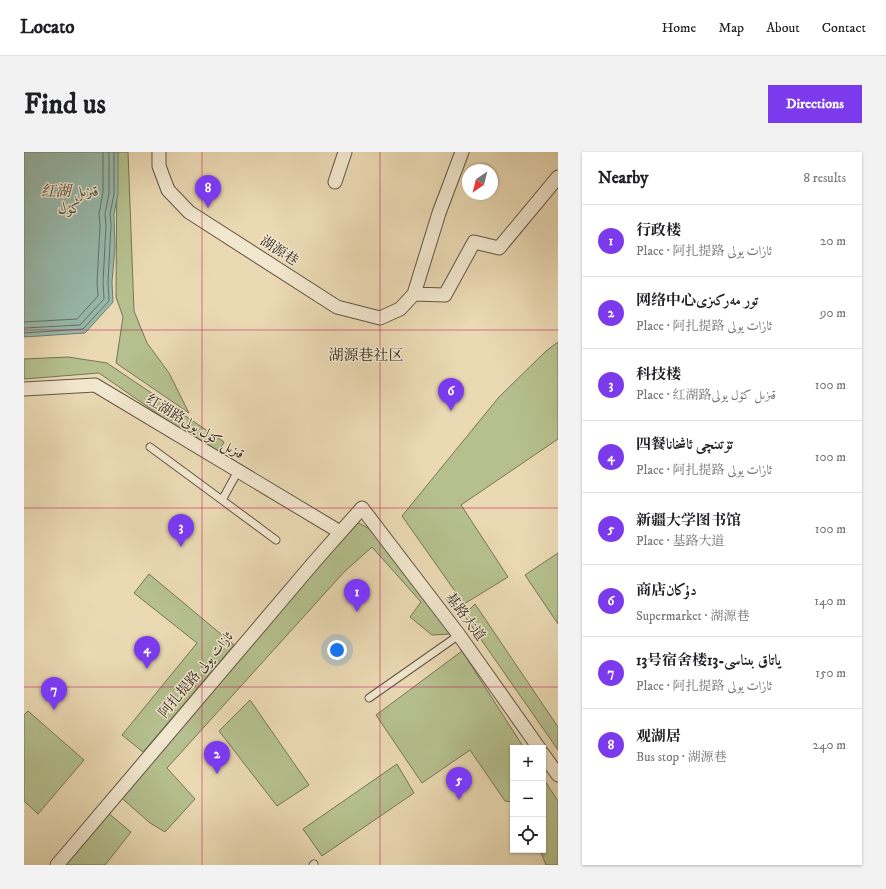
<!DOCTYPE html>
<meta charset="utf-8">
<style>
:root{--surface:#fff;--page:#f2f2f2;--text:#202124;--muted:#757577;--line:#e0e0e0;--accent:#7c3aed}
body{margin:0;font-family:"IM FELL DW Pica",Amiri,"Noto Serif SC",serif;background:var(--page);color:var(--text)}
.controls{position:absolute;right:12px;bottom:12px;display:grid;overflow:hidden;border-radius:0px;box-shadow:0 1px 3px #0004}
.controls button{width:36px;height:36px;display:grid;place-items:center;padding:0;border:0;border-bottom:1px solid var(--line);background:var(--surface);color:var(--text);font:20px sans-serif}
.compass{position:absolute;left:438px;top:12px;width:36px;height:36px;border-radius:50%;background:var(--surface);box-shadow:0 1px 3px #0004;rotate:215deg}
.you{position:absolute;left:313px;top:498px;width:14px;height:14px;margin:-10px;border:3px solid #fff;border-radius:50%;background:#1a73e8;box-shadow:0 0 0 6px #1a73e833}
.badge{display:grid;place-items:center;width:26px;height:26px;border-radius:50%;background:var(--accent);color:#fff;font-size:13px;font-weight:700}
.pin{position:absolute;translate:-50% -33px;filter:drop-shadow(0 1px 2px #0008)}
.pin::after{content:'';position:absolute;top:21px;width:14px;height:12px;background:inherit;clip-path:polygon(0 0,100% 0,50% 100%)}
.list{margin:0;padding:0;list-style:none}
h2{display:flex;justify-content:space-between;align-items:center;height:52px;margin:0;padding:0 16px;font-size:17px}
h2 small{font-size:13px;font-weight:400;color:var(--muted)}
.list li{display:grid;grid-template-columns:26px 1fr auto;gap:12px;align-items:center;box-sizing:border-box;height:72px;padding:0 16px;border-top:1px solid var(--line)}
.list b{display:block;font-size:15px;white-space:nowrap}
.list p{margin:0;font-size:13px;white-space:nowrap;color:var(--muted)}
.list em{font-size:13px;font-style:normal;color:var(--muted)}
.icon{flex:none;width:22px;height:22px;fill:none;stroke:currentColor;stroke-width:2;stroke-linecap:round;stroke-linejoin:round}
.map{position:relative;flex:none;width:534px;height:713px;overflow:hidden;border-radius:0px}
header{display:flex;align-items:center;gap:24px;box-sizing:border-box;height:56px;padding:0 20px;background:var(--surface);border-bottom:1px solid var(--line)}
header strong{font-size:19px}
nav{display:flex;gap:22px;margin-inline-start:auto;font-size:14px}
.intro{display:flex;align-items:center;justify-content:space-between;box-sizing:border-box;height:96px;padding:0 24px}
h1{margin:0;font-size:28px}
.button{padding:10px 18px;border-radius:0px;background:var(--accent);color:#fff;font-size:14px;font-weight:700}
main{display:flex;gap:24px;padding:0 24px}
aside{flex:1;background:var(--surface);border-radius:0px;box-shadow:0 1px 3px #0004}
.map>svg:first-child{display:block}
.green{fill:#b5c08e;stroke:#757658}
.water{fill:#98baac;stroke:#708174}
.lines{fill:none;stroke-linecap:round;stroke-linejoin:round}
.shore{stroke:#667266;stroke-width:1}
.lane-casing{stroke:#625646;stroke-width:9}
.street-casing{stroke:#625646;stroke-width:15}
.lane{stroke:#f1e6ce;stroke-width:7}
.street{stroke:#f1e6ce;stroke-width:13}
.grid{fill:none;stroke:#c2185b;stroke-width:1;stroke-opacity:0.55}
.labels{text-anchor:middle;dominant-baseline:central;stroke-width:3;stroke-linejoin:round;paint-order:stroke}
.street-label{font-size:14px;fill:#352b21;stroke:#f1e6ce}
.water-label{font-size:15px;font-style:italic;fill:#4e4f44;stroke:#f1e6ce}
.neighbourhood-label{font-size:15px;fill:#352b21;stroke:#f1e6ce}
</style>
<header>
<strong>Locato</strong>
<nav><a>Home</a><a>Map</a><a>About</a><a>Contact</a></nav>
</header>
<div class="intro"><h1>Find us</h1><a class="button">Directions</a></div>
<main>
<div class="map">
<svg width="534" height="713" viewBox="0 0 534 713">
<rect width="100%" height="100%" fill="#ead9b3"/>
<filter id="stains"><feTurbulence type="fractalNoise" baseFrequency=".005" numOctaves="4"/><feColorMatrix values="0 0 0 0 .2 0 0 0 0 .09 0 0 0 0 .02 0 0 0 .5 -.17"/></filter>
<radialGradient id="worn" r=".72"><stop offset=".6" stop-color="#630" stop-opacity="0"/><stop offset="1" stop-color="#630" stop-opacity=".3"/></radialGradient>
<!-- green -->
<path class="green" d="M 93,0 L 104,0 L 110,159 L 123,191 L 145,221 L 165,261 L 92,211 L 99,165 L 92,145 Z
M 534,190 L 534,287 L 437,353 L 484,425 L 440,452 L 378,364 L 475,245 L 522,199 Z
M 44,205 L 83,211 L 200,290 L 193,303 L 75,221 L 0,227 L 0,207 Z
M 331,369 L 355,382 L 418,465 L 426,482 L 408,483 L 386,465 L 397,450 L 348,395 L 320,420 L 143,616 L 171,647 L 141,680 L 126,671 L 92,641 Z
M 534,401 L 534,472 L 501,423 Z
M 125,422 L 210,493 L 119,600 L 98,583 L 173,491 L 110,441 Z
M 451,452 L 534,575 L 534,598 L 440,463 Z
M 438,499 L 500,596 L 489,596 L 489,650 L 481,649 L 446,598 L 398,631 L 352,563 Z
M 226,548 L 285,633 L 253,654 L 195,579 Z
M 4,559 L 60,608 L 14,662 L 0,649 L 0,563 Z
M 373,612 L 390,641 L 298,704 L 279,677 Z
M 519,626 L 534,649 L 534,713 L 522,713 L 516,698 L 519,698 Z
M 83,660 L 107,680 L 81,713 L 39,713 Z"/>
<!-- water -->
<path class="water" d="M 0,0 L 94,0 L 94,42 L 90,62 L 91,95 L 88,130 L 89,150 L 61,181 L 0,185 Z"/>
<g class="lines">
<!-- shore -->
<path class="shore" d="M 0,170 L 53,167 L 74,144 L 73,130 L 76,74 L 75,62 L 79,40 L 79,0
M 0,176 L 56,173 L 80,147 L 79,130 L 82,74 L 81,62 L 85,41 L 85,0
M 0,181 L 59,177 L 85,149 L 84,130 L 87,73 L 86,62 L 90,42 L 90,0"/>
<defs>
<path id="lane" d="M 126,295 L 198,348
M 214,319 L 198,348 L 252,388
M 345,546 L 435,483
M 289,713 L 290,712"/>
<path id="street" d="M 135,0 L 135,14 L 144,38 L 165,60 L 313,155 L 356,166 L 376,157 L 390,142 L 415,61 L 438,0
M 311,30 L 321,0
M 390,142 L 421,143 L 450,90 L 475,96 L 534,25
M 0,237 L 71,233 L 316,380
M 519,602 L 534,623
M 33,713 L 291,409 L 338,356 L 435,483 L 515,596"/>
</defs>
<!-- lane casing -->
<use href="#lane" class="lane-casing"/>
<!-- street casing -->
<use href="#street" class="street-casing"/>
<!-- lane -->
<use href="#lane" class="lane"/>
<!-- street -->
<use href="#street" class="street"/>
</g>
<!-- grid -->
<path class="grid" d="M 178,0 L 178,713M 356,0 L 356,713M 0,178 L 534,178M 0,356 L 534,356M 0,535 L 534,535"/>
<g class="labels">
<!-- street labels -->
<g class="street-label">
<text transform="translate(255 99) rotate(33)">湖源巷</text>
<text transform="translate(171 275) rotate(31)">红湖路قىزىل كۆل يولى</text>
<text transform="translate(441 465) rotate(53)">基路大道</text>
<text transform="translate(172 523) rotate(-50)">阿扎提路 ئازات يولى</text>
</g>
<!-- water labels -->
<g class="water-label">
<text x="46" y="39">红湖 قىزىل<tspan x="46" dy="17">كۆل</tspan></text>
</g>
<!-- neighbourhood labels -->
<g class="neighbourhood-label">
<text x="342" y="203">湖源巷社区</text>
</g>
</g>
<rect width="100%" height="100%" filter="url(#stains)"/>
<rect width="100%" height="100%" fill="url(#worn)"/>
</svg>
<div class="controls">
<button>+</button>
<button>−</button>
<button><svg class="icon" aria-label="locate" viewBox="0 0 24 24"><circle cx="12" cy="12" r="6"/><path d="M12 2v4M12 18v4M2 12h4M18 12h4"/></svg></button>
</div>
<svg class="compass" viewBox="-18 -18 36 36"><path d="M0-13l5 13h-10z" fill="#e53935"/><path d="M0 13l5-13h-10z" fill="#757577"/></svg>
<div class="you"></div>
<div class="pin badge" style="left:333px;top:460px">1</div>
<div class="pin badge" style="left:193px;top:622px">2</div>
<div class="pin badge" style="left:157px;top:395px">3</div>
<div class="pin badge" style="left:123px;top:517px">4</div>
<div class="pin badge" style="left:435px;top:648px">5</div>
<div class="pin badge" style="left:427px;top:259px">6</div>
<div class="pin badge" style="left:30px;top:558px">7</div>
<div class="pin badge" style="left:184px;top:56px">8</div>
</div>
<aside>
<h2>Nearby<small>8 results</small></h2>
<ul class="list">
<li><span class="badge">1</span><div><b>行政楼</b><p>Place · 阿扎提路 ئازات يولى</p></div><em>20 m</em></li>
<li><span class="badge">2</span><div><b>网络中心تور مەركىزى</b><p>Place · 阿扎提路 ئازات يولى</p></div><em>90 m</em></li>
<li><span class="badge">3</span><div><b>科技楼</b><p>Place · 红湖路قىزىل كۆل يولى</p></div><em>100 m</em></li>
<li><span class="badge">4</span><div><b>四餐تۆتىنچى ئاشخانا</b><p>Place · 阿扎提路 ئازات يولى</p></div><em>100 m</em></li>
<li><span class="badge">5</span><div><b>新疆大学图书馆</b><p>Place · 基路大道</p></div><em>100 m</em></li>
<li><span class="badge">6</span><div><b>商店دۇكان</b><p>Supermarket · 湖源巷</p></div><em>140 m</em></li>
<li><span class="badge">7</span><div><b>13号宿舍楼13-ياتاق بىناسى</b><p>Place · 阿扎提路 ئازات يولى</p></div><em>150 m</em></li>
<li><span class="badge">8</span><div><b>观湖居</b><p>Bus stop · 湖源巷</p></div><em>240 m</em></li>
</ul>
</aside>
</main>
